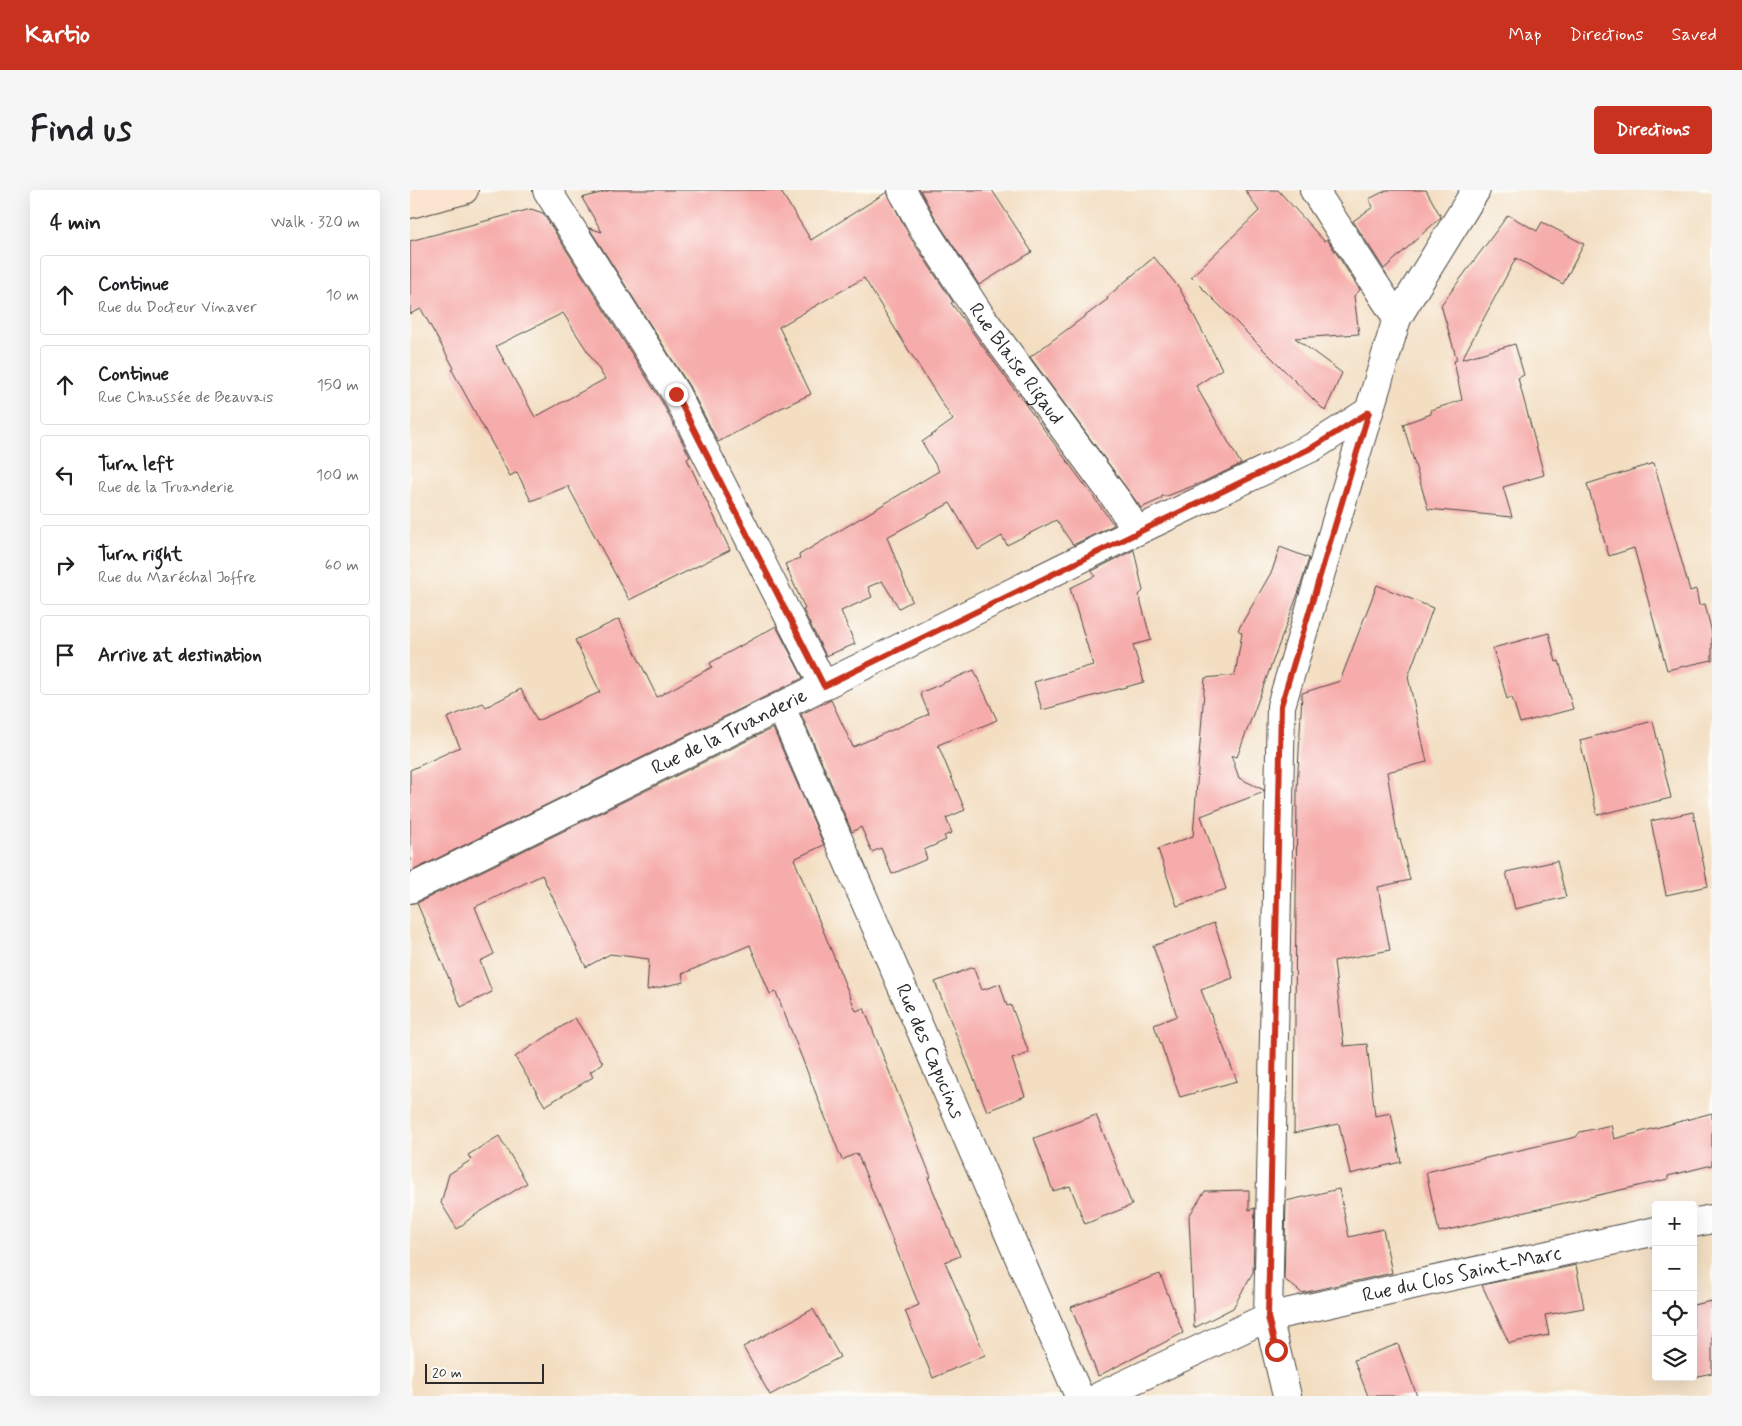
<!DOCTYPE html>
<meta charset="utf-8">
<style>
:root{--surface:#fff;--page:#f6f6f6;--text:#202124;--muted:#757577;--line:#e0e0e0;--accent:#c8321e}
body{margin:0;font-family:Mynerve,sans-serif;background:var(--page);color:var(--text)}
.controls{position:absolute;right:15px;bottom:15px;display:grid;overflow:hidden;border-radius:5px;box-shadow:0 5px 20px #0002}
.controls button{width:45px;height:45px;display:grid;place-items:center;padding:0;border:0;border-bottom:1px solid var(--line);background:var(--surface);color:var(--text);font:25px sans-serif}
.scale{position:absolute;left:15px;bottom:12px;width:119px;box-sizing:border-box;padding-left:5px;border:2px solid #2b2b2b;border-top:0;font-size:14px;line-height:18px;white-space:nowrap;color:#2b2b2b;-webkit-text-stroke:4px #fdfcf7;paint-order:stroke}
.stop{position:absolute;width:15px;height:15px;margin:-11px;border:4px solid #c8321e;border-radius:50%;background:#fff}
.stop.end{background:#c8321e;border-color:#fff;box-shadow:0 1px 5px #0008}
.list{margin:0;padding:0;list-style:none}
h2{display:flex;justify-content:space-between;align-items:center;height:65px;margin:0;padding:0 20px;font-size:21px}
h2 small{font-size:16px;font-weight:400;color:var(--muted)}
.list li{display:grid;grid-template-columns:32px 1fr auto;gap:15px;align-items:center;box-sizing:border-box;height:80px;margin:0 10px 10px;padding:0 10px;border:1px solid var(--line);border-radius:5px}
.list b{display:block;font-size:19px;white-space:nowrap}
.list p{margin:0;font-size:16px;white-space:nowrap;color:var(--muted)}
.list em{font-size:16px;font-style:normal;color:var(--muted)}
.icon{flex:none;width:28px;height:28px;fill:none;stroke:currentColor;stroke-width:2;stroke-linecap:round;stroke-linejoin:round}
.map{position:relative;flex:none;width:1302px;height:1206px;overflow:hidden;border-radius:5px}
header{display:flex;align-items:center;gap:30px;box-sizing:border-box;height:70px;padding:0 25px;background:var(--accent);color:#fff}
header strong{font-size:24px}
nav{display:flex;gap:28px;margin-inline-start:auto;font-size:18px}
.intro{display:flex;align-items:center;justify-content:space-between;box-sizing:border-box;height:120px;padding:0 30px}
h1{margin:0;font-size:35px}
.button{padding:12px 22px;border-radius:5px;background:var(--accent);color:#fff;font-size:18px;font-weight:700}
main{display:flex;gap:30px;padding:0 30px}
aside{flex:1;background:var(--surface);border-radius:5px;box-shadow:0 5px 20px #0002}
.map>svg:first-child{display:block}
.building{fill:#f6acaa;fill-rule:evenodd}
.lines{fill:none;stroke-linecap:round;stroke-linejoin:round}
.minor-casing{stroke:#494642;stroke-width:30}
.secondary-casing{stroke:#494642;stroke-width:30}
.minor{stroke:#fff;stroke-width:28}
.secondary{stroke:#fce5d0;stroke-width:28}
.route{stroke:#c8321e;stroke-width:6}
.labels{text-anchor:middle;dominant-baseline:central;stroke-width:4.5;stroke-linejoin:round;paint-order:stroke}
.street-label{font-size:20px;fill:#2b2b2b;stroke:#fdfcf7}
</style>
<header>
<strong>Kartio</strong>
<nav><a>Map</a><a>Directions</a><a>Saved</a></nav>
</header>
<div class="intro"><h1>Find us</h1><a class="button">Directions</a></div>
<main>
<aside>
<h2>4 min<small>Walk · 320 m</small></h2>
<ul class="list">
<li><svg class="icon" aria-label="ahead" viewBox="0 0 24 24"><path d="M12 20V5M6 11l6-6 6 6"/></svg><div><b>Continue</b><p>Rue du Docteur Vinaver</p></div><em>10 m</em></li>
<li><svg class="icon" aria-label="ahead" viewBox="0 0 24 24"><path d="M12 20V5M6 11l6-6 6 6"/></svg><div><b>Continue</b><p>Rue Chaussée de Beauvais</p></div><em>150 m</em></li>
<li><svg class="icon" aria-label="left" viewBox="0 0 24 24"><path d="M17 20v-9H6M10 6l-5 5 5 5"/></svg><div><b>Turn left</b><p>Rue de la Truanderie</p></div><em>100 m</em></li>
<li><svg class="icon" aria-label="right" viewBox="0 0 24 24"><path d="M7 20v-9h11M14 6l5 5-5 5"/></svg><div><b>Turn right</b><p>Rue du Maréchal Joffre</p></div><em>60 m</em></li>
<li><svg class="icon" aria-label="arrive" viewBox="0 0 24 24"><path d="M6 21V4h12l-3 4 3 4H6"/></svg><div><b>Arrive at destination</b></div></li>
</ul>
</aside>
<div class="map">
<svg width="1302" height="1206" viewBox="0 0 1302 1206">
<rect width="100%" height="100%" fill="#fdfcf7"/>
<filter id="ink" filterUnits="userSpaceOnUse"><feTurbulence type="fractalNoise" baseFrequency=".02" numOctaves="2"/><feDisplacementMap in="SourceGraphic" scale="10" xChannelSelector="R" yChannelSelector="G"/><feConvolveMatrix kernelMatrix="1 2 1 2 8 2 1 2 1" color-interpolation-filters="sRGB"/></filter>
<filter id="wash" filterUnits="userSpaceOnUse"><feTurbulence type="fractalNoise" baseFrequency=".0096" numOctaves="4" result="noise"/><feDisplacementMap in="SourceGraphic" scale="20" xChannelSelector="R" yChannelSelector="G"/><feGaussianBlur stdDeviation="1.12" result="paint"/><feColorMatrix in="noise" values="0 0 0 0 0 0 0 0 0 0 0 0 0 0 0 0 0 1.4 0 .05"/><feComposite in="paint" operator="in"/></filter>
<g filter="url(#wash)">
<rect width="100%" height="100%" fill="#f3dec2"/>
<g id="blocks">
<!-- building -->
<path class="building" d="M 201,0 L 370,0 L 401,50 L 477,2 L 500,47 L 543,112 L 541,113 L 704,335 L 663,355 L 646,330 L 597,355 L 592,346 L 568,360 L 540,313 L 477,347 L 502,411 L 489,418 L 472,391 L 458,397 L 462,407 L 431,421 L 445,454 L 416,466 L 393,420 L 395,419 L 375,374 L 390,368 L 389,365 L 529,281 L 512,252 L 543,230 L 489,145 L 454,88 L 369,137 L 401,204 L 371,218 L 308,252 L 279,196 L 179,38 L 192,42 L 172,8 Z
M 510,0 L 582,0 L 622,62 L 569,95 L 527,31 Z
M 835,0 L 868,0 L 914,51 L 917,49 L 950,100 L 944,106 L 949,144 L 885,148 L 932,183 L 915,221 L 781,87 L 849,21 Z
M 977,0 L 1016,0 L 1031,27 L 974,79 L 943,31 L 963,17 L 959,9 Z
M 121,19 L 133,23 L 252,212 L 280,267 L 277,269 L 320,360 L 219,410 L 158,296 L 121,311 L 107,282 L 100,286 L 42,180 L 44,178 L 11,119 L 0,124 L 0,51 ZM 153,123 L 195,189 L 125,227 L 86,156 Z
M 1098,25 L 1127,41 L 1132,32 L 1174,54 L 1153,94 L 1106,68 L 1052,169 L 1105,154 L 1114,185 L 1108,188 L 1134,285 L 1093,297 L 1102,327 L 1018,319 L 993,234 L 1021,224 L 1021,220 L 1052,210 L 1044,171 L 1047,170 L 1031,115 Z
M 744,67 L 770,99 L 812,179 L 786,196 L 831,274 L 793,292 L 757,306 L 752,306 L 751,309 L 731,318 L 620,167 L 698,109 L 697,107 Z
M 1244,273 L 1280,401 L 1286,399 L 1289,415 L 1295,414 L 1302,443 L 1302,470 L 1257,480 L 1224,358 L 1199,366 L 1177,294 Z
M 870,357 L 899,368 L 889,401 L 827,567 L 821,565 L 829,588 L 854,600 L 854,602 L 791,626 L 816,699 L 767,716 L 748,659 L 783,646 L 795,488 L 825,485 L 832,443 L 828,440 L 862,381 Z
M 724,360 L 733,401 L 729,405 L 741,450 L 723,455 L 734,492 L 632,520 L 624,492 L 683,475 L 660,398 L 685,386 L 682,381 Z
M 967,395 L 1023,418 L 998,487 L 1017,572 L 977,582 L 988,649 L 990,648 L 1000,690 L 968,697 L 980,760 L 924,771 L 934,856 L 957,854 L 965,926 L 981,923 L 991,972 L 940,984 L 929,934 L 884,943 L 887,600 L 892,503 L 930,491 Z
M 209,429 L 247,507 L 302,477 L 300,473 L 366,436 L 393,488 L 0,682 L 0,580 L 50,557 L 37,528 L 73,513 L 76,517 L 111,499 L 127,531 L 190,502 L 165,450 Z
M 1139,443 L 1146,472 L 1149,471 L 1163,519 L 1110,533 L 1102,507 L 1097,509 L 1083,458 Z
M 564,480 L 587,530 L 528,555 L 555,620 L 536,628 L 542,643 L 534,646 L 536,650 L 514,660 L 517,669 L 482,684 L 471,658 L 462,662 L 451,637 L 442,642 L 391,524 L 421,510 L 443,557 L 519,524 L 510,503 Z
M 1243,531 L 1261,608 L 1187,625 L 1170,550 Z
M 363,538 L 414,655 L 384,669 L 446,821 L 454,818 L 521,987 L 518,988 L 550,1066 L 535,1072 L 575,1165 L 523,1188 L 495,1121 L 509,1115 L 447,963 L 432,970 L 366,802 L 360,804 L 340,755 L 272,784 L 274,792 L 237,800 L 239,769 L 200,764 L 176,777 L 132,685 L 65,717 L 84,764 L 70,771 L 82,802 L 51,817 L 7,713 Z
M 1283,622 L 1298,696 L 1256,705 L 1241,631 Z
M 1147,671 L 1156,707 L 1105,719 L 1096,682 Z
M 804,733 L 823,788 L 791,800 L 827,891 L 770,907 L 744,835 L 767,826 L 743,756 Z
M 563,777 L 572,800 L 590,794 L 597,816 L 601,815 L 619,863 L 602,869 L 615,906 L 577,921 L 525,792 Z
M 165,828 L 193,873 L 180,882 L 183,887 L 135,916 L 105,867 Z
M 1302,923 L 1302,975 L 1258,986 L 1258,989 L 1029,1042 L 1016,982 L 1166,947 L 1170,942 L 1201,935 L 1204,949 Z
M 686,925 L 722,1015 L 675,1034 L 660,996 L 643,1001 L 624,948 Z
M 89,946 L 117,993 L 62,1027 L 47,1039 L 31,1013 L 39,984 L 61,970 L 58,965 Z
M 929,999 L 939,1047 L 973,1039 L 982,1083 L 892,1103 L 874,1089 L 876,1011 Z
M 839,1000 L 839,1020 L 845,1018 L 843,1082 L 823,1118 L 784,1138 L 779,1026 L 795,1001 Z
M 1166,1075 L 1174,1118 L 1135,1125 L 1139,1145 L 1099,1153 L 1072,1095 Z
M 750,1084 L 773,1143 L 688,1186 L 661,1117 Z
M 1302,1111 L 1302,1183 L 1283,1187 L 1283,1115 Z
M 403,1119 L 430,1167 L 360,1205 L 333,1157 Z
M 988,1154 L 1007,1206 L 958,1206 L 944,1170 Z"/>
</g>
</g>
<g filter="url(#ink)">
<use href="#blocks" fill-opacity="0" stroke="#494642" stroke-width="1"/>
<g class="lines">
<defs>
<g id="minor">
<path d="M 137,0 L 266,204 L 414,496"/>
<path id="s1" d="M 492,0 L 514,39 L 570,125 L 709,313 L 727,341"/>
<path d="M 904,0 L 987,128"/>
<path id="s2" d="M 371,517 L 669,1206"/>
<path id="s3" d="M 0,699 L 727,341 L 903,257 L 959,221"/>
<path d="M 1283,1033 L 1302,1029"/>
<path id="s4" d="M 690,1206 L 858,1127 L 1246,1041"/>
<path d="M 877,1206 L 858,1127 L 871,516 L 987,128 L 1066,0"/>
</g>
<path id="secondary" d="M 0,14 L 54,0"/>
</defs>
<!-- minor casing -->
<use href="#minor" class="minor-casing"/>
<!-- secondary casing -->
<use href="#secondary" class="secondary-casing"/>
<!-- minor -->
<use href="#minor" class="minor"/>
<!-- secondary -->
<use href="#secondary" class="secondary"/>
</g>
</g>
<g class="lines" filter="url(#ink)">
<!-- route -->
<path class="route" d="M 266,204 L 414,496 L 903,257 L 959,222 L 871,516 L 858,1127 L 866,1160"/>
</g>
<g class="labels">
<!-- street labels -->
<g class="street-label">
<text stroke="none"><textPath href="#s1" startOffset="208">Rue Blaise Rigaud</textPath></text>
<text stroke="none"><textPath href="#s3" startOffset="356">Rue de la Truanderie</textPath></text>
<text stroke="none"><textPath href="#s2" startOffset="375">Rue des Capucins</textPath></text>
<text stroke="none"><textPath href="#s4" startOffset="384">Rue du Clos Saint-Marc</textPath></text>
</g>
</g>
</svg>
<div class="controls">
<button>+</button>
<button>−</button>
<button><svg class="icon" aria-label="locate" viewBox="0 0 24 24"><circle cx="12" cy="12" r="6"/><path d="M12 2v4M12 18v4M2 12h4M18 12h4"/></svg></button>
<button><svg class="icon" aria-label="layers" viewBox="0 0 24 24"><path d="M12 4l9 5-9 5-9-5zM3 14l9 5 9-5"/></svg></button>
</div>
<div class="scale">20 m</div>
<div class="stop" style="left:866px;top:1160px"></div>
<div class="stop end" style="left:266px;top:204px"></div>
</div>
</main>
